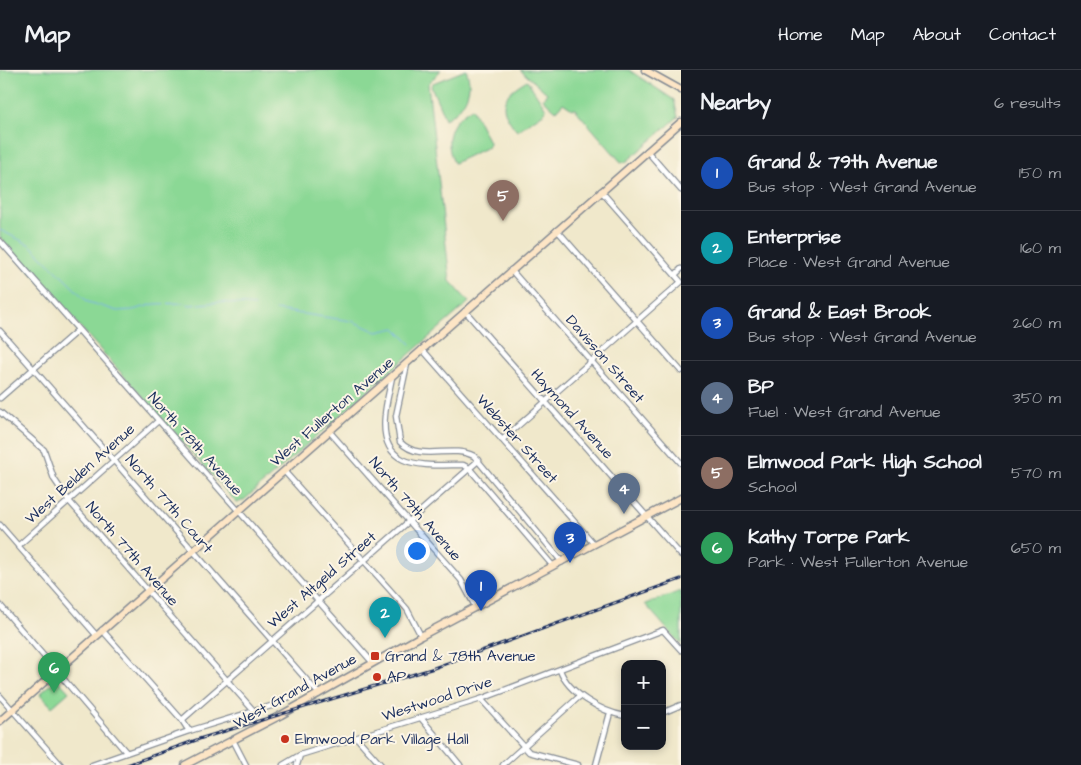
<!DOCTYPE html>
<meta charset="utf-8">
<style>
:root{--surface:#171b24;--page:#242831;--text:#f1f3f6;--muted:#9ea1a6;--line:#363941;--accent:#0f766e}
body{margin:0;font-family:"Architects Daughter",sans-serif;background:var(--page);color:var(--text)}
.controls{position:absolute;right:15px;bottom:15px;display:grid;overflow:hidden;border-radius:10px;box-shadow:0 2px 8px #0003}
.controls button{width:45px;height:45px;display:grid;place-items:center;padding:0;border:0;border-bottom:1px solid var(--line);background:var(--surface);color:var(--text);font:25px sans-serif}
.you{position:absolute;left:416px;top:480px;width:18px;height:18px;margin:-12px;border:4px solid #fff;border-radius:50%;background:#1a73e8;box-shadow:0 0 0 8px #1a73e833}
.badge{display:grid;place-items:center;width:32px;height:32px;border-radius:50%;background:var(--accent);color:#fff;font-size:16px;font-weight:700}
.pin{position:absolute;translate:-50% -41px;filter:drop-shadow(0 1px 2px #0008)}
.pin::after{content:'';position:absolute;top:26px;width:18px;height:15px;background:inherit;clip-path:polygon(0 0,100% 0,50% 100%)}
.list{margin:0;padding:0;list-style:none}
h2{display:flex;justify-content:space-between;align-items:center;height:65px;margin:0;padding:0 20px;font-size:21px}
h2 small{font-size:16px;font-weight:400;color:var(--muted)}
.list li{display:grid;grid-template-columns:32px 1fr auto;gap:15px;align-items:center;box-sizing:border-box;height:75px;padding:0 20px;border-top:1px solid var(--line)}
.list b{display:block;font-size:19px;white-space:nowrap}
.list p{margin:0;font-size:16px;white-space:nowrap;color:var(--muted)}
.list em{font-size:16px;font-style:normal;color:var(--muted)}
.map{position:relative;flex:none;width:681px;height:695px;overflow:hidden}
header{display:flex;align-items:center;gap:30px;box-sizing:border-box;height:70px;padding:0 25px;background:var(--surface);border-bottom:1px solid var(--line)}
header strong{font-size:24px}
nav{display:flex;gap:28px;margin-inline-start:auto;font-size:18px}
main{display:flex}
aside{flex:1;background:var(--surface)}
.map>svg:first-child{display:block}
.green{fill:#8bd895;stroke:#53847a}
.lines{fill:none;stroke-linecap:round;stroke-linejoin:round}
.stream{stroke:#7db0ea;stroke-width:1}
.street-casing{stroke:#868c94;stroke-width:7}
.secondary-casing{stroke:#868c94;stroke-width:9}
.street{stroke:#fff;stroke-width:4.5}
.secondary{stroke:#fde5c5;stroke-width:6}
.rail-casing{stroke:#1b2f5e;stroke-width:3}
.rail{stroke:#fcf5e5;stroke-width:1;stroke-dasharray:4;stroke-linecap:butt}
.poi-dot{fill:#c8321e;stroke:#fcf5e5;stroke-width:2}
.labels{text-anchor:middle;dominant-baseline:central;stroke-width:4;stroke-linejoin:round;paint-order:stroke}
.street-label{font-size:15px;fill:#1b2f5e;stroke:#fcf5e5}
.poi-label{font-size:15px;fill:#1b2f5e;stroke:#fcf5e5;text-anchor:start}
</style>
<header>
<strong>Map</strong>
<nav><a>Home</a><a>Map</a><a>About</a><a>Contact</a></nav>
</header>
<main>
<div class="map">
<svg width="681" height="695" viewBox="0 0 681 695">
<rect width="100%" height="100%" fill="#fcf5e5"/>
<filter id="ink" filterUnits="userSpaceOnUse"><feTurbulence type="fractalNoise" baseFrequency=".02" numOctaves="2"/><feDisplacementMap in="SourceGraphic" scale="10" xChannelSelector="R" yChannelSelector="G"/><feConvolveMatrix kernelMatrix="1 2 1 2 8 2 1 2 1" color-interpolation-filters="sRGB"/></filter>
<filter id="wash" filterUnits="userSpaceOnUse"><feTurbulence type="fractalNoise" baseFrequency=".0096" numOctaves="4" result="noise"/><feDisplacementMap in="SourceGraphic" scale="20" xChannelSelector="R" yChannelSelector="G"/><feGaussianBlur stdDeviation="1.12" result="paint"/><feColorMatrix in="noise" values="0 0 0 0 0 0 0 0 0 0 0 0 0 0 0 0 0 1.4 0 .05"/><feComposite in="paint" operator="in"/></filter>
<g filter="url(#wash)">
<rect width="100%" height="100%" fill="#f0e8cb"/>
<!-- green -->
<path class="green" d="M 0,0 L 441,0 L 428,14 L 450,211 L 469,232 L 244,430 L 237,433 L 0,167 Z
M 466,0 C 475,20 463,40 445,49 L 431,16 L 433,13 Z
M 520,0 L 629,0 L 674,30 L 678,47 L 626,92 L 621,92 L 574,38 L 572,39 L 563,33 L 556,41 L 543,29 L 547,23 Z
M 527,10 L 546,39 L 545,42 L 517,61 C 497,37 500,26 527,10 Z
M 472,38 L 489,72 L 488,77 L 454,93 C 443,70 450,50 472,38 Z
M 681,521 L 681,575 L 645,534 Z
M 57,609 L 69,622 L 52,637 L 40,624 Z"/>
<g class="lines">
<!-- stream -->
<path class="stream" d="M 0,160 L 30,175 L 88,232 L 117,241 L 133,240 L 154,234 L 183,233 L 190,235 L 220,232 L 255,236
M 276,240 L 352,251 L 377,262 L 395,258 L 411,274"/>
</g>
</g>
<g filter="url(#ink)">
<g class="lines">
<defs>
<path id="street" d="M 647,81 L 681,120
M 601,121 L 681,212
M 557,160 L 681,301
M 0,171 L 373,593
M 511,200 L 681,393
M 675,205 L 681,199
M 465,241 L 681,485
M 0,261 L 319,624
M 422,279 L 594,474
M 407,294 L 396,346 L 400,372 C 421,393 450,374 474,386 L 562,492
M 392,307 C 390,319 386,332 385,345 C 379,401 423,395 463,395 L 469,398 L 553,496
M 0,328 L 78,260
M 0,342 L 44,380 L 54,409 L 69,431 L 253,640
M 329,361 L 461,510 L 476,538
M 502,370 L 681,212
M 284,401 L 407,539 L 421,566
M 0,455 L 97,566
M 18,476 L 158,351
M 0,535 L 126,682
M 102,560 L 182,650 L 189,661
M 560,600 C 568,623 602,642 625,646
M 0,626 L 61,695
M 481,629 L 529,682 L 578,695
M 662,643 L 681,635
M 421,648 L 460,695
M 182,650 L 479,390
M 357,668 L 381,695
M 233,670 L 246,695
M 92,695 L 189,661 L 271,636 L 289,627
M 283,695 L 300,685 L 481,629 L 663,560 L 681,580
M 297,695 L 300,685
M 503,695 L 580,626
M 596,695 L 610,643"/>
<path id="secondary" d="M 645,0 L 681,20
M 0,651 L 681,52
M 185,695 L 281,645 L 421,566 L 681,428"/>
</defs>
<!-- street casing -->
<use href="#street" class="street-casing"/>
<!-- secondary casing -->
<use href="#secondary" class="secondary-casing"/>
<!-- street -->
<use href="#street" class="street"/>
<!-- secondary -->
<use href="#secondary" class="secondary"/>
<defs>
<path id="rail" d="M 127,695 L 202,668 L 431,599 L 681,509"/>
</defs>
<!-- rail casing -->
<use href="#rail" class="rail-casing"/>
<!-- rail -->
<use href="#rail" class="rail"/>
</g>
</g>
<!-- markers -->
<g class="poi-dot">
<rect x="370" y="581" width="10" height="10" rx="2.5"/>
<circle cx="377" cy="607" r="5"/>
<circle cx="285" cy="669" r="5"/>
</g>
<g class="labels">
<!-- street labels -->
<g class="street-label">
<text transform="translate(605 289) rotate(49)">Davisson Street</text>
<text transform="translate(332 342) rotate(-41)">West Fullerton Avenue</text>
<text transform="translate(572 344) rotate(48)">Haymond Avenue</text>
<text transform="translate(517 369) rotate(48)">Webster Street</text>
<text transform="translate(195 374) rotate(48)">North 78th Avenue</text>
<text transform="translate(80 404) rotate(-42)">West Belden Avenue</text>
<text transform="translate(169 434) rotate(49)">North 77th Court</text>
<text transform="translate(415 439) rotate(49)">North 79th Avenue</text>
<text transform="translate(132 484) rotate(49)">North 77th Avenue</text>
<text transform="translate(322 510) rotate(-41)">West Altgeld Street</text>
<text transform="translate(295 621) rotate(-29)">West Grand Avenue</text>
<text transform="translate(437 629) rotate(-18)">Westwood Drive</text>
</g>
<!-- poi labels -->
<g class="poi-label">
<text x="385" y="586">Grand &amp; 78th Avenue</text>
<text x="387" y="607">AP</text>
<text x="295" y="669">Elmwood Park Village Hall</text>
</g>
</g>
</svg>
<div class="controls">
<button>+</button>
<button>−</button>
</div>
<div class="you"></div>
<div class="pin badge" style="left:481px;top:541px;background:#1a4fb4">1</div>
<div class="pin badge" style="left:385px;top:568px;background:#0f9aa8">2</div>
<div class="pin badge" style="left:570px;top:493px;background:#1a4fb4">3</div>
<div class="pin badge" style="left:624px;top:444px;background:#5c6f8a">4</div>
<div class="pin badge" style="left:503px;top:151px;background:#8d6e63">5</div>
<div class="pin badge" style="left:54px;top:623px;background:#2e9e5b">6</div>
</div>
<aside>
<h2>Nearby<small>6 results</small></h2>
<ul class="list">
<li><span class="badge" style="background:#1a4fb4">1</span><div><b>Grand &amp; 79th Avenue</b><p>Bus stop · West Grand Avenue</p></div><em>150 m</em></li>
<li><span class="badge" style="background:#0f9aa8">2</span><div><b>Enterprise</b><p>Place · West Grand Avenue</p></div><em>160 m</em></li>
<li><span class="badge" style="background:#1a4fb4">3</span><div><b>Grand &amp; East Brook</b><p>Bus stop · West Grand Avenue</p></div><em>260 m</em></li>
<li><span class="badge" style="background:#5c6f8a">4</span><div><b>BP</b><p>Fuel · West Grand Avenue</p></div><em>350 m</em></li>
<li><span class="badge" style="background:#8d6e63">5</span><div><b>Elmwood Park High School</b><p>School</p></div><em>570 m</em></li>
<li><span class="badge" style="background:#2e9e5b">6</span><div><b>Kathy Torpe Park</b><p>Park · West Fullerton Avenue</p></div><em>650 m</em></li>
</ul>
</aside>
</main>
